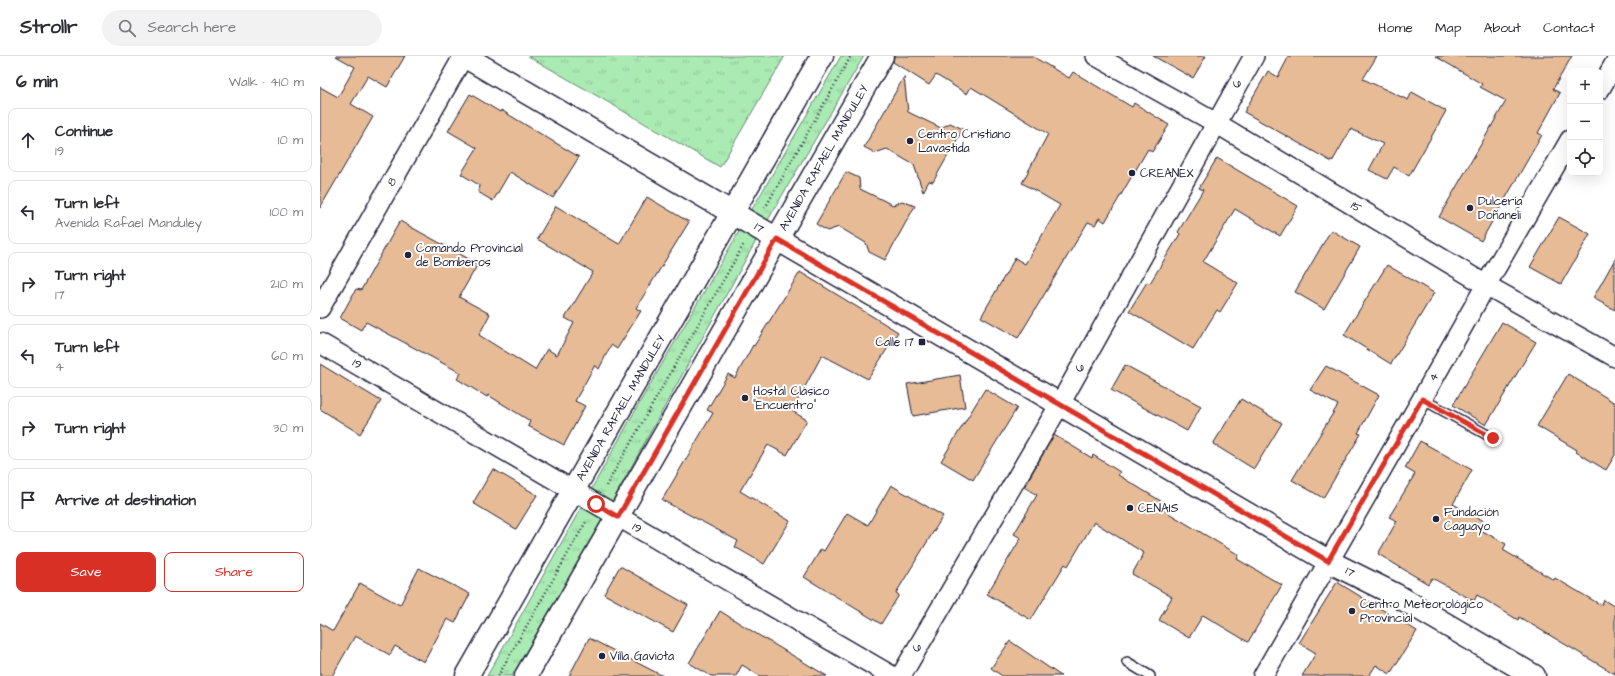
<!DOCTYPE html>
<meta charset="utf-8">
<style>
:root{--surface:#fff;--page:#f2f2f3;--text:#2b2b33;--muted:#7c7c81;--line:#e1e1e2;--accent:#d93025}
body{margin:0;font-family:"Architects Daughter",sans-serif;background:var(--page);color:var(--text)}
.controls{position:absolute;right:12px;top:12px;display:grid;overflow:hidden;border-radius:8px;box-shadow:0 4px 16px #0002}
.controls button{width:36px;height:36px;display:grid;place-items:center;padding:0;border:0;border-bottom:1px solid var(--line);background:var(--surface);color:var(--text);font:20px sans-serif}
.stop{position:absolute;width:12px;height:12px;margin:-9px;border:3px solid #d93025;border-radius:50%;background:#fff}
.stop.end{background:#d93025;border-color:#fff;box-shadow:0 1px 4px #0008}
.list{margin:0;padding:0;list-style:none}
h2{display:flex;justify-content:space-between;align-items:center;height:52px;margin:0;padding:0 16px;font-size:17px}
h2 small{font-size:13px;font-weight:400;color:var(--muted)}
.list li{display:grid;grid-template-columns:26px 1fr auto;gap:12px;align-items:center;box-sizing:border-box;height:64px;margin:0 8px 8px;padding:0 8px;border:1px solid var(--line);border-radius:8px}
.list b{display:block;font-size:15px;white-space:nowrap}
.list p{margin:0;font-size:13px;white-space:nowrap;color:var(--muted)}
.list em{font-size:13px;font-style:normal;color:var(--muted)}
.actions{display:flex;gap:8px;padding:12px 16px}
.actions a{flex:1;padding:9px 0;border:1px solid var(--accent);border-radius:8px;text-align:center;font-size:14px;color:var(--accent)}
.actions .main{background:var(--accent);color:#fff}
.icon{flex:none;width:22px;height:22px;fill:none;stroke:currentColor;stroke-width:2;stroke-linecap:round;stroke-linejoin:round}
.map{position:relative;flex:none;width:1295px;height:620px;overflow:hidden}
header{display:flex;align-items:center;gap:24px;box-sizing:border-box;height:56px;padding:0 20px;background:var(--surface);border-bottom:1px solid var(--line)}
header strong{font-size:19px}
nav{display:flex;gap:22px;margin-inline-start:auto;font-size:14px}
.search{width:280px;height:36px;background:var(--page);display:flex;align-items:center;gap:10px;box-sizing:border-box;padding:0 14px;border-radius:22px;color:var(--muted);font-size:15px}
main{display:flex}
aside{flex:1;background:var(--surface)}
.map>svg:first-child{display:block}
.grass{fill:url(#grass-tufts);stroke:#668677}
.building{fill:#e6bb96;stroke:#22223b}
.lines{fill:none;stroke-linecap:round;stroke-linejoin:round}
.service-casing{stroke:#22223b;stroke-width:12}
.minor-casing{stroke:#22223b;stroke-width:22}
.tertiary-casing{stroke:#22223b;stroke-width:25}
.secondary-casing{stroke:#22223b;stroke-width:25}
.path{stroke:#22223b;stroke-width:2.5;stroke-dasharray:1 3;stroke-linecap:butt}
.service{stroke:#fff;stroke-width:9}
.minor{stroke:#fff;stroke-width:19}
.tertiary{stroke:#fff;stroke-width:22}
.secondary{stroke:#fff;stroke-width:22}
.route{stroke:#d93025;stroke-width:5}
.poi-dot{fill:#22223b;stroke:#fff;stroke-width:1.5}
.labels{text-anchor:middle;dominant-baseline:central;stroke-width:4;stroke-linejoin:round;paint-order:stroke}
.street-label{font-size:12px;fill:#22223b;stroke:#fff}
.poi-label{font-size:12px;fill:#22223b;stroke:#fff;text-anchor:start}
</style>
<header>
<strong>Strollr</strong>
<div class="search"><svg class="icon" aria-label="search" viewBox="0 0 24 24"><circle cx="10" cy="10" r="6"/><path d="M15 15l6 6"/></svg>Search here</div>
<nav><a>Home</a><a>Map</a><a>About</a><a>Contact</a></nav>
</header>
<main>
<aside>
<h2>6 min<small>Walk · 410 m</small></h2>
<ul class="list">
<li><svg class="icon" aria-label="ahead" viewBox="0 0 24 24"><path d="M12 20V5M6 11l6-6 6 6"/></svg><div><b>Continue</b><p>19</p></div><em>10 m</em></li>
<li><svg class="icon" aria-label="left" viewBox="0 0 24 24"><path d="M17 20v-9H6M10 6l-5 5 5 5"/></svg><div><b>Turn left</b><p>Avenida Rafael Manduley</p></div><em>100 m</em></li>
<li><svg class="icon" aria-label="right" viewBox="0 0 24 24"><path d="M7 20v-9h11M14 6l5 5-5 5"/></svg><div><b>Turn right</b><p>17</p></div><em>210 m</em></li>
<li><svg class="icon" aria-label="left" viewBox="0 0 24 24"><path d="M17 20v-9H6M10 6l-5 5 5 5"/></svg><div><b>Turn left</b><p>4</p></div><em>60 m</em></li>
<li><svg class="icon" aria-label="right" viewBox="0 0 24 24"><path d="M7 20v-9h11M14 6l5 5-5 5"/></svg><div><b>Turn right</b></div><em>30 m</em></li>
<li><svg class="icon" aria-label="arrive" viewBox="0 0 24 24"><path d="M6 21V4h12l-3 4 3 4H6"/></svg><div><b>Arrive at destination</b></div></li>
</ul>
<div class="actions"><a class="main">Save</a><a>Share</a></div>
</aside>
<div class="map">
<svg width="1295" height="620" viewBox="0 0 1295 620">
<defs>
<pattern id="grass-tufts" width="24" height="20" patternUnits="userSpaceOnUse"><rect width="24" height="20" fill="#aaeab3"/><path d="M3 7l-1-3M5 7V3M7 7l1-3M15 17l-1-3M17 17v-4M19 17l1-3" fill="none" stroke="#92c89b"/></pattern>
</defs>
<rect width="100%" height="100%" fill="#fff"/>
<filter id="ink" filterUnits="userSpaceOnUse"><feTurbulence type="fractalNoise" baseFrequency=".025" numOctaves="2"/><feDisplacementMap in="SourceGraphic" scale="8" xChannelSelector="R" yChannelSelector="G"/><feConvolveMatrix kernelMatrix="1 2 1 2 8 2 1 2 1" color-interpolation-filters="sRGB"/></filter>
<g filter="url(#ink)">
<!-- grass -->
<path class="grass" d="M 208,0 L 465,0 L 400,111 Z
M 521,0 L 544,0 L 442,174 L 287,455 L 192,620 L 167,620 L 320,346 Z"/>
<!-- building -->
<path class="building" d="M 16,0 L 85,0 L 67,31 L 48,20 L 31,48 L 53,61 L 0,152 L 0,31 L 18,41 L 35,11 Z
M 574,0 L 712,0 L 749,22 L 753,16 L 812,51 L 814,47 L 849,69 L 832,96 L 828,93 L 785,166 L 779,162 L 775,169 L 768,166 L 698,282 L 661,261 L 695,202 L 705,208 L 740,149 L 702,127 L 728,78 L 651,31 L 647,38 L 616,19 L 609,29 L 573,6 Z
M 833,0 L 886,0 L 873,22 Z
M 969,0 L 1057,0 L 1043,23 L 1088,44 L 1092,36 L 1126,55 L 1089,120 L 1074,111 L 1067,123 L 1049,114 L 1063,88 L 1031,73 L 1012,106 L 924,56 L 948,15 L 958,21 Z
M 1115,0 L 1252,0 L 1233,33 L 1240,37 L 1218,77 L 1222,79 L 1161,185 L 1119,161 L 1186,45 L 1160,31 L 1162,28 Z
M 584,21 L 588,56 L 621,72 L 630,67 L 643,73 L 613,126 L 609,125 L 603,136 L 594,109 L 567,93 L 555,97 L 544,91 Z
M 150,38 L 180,56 L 181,54 L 259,101 L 233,142 L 190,116 L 173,145 L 158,136 L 159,129 L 141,118 L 157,92 L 128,75 Z
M 897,102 L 978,150 L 960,180 L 915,153 L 883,206 L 918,227 L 900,256 L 897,254 L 873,293 L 809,255 L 827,226 L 830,227 L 860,178 L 858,176 L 883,134 L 879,132 Z
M 526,116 L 539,122 L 540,133 L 573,149 L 582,145 L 595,150 L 565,204 L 549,196 L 546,187 L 519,171 L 507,175 L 496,168 Z
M 327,141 L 369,166 L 316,252 L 321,255 L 297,293 L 291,289 L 279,313 L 275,309 L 255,345 L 265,350 L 244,389 L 208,370 L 210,365 L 168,339 L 167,341 L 137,323 L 141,317 L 46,266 L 41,274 L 20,262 L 36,233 L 41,234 L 80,165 L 158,208 L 139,241 L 170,258 L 159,279 L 215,314 L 227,293 L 237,299 L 254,267 L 245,262 L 273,216 L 217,183 L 236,150 L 299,188 Z
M 1239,161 L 1270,178 L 1241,228 L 1210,211 Z
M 1011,174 L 1040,191 L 1004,253 L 975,236 Z
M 1295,203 L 1295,254 L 1273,242 Z
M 1067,209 L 1114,237 L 1071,308 L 1024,279 Z
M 480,216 L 578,276 L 548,323 L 502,299 L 472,355 L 487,364 L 467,399 L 448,389 L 420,435 L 470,465 L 444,508 L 415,491 L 418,485 L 342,444 L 393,357 L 387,354 L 408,318 L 415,322 L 433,289 L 434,290 Z
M 1182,266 L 1216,286 L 1166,369 L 1133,349 Z
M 0,308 L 61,345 L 40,378 L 0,353 Z
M 805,309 L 881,350 L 867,375 L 791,334 Z
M 1006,310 L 1059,339 L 1038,377 L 1041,378 L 1003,442 L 972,424 L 1018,349 L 990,334 Z
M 1248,318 L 1295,347 L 1295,399 L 1286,414 L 1256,396 L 1257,394 L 1217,370 Z
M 640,319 L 645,351 L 593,360 L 587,328 Z
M 665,333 L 697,352 L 653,424 L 621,405 Z
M 921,343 L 962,367 L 934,413 L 893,388 Z
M 734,379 L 772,402 L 773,399 L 800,416 L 798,419 L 844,447 L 840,452 L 919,499 L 917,503 L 962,529 L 928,586 L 883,559 L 869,582 L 839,564 L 852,541 L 812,518 L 824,497 L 774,466 L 748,510 L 745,508 L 711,564 L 667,538 L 701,482 L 694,478 L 717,439 L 704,431 Z
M 1100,385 L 1152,414 L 1133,448 L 1164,465 L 1159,473 L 1186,488 L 1183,494 L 1234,524 L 1235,522 L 1281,549 L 1284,544 L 1295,551 L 1295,618 L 1199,561 L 1198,564 L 1157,539 L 1154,545 L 1112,522 L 1108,528 L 1058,498 L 1077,465 L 1069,461 L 1095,418 L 1085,412 Z
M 173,413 L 217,439 L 196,473 L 153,447 Z
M 571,429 L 623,460 L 576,537 L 579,539 L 561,568 L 484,521 L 501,493 L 504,495 L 527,457 L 548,469 Z
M 300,510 L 368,549 L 353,576 L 284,538 Z
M 99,512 L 150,538 L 135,567 L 127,563 L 104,606 L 75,590 L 70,599 L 35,580 L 12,620 L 0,620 L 0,567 L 13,575 L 40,527 L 80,549 Z
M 1017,526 L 1097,575 L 1070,618 L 1056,609 L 1049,620 L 982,620 L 996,597 L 979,587 Z
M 400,555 L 440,580 L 507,620 L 440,620 L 422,609 L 416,620 L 391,620 L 369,607 Z
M 269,582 L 343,620 L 249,620 Z
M 690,585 L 741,620 L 682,620 L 671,612 Z"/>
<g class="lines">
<defs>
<path id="service" d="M 1102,343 L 1173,382
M 807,606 L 830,620"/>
<path id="minor" d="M 776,0 L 896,67 L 1166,229 L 1295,301
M 1280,33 L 1295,7
M 0,252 L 143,1 L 142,0
M 0,287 L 572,620
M 581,620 L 740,348 L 934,0
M 943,620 L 1102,343 L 1166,229 L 1250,84"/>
<path id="tertiary" d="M 144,0 L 1008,505 L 1076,539 L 1214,620"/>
<path id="secondary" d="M 147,620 L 502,0
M 206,620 L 562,0"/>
</defs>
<!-- service casing -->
<use href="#service" class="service-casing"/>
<!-- minor casing -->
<use href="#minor" class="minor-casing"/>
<!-- tertiary casing -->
<use href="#tertiary" class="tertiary-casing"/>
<!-- secondary casing -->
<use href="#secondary" class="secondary-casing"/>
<!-- path -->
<path class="path" d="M 445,152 L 531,0
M 286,430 L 424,188
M 178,620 L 267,464"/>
<!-- service -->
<use href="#service" class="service"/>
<!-- minor -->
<use href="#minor" class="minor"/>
<!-- tertiary -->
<use href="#tertiary" class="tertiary"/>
<!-- secondary -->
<use href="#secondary" class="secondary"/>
</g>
</g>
<g class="lines" filter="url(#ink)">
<!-- route -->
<path class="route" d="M 276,448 L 298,461 L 457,183 L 1008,505 L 1102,343 L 1173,382"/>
</g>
<!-- markers -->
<g class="poi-dot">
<circle cx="590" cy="85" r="4"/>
<circle cx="812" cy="117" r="4"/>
<circle cx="1150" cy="152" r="4"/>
<circle cx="88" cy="199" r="4"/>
<rect x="598" y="282" width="8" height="8" rx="2"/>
<circle cx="425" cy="342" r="4"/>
<circle cx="810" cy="452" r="4"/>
<circle cx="1116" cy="463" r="4"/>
<circle cx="1032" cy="555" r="4"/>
<circle cx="282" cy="600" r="4"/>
</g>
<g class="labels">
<!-- street labels -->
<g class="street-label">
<text transform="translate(917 28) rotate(-60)">6</text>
<text transform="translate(504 102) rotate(-60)">AVENIDA RAFAEL MANDULEY</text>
<text transform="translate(72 126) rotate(-60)">8</text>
<text transform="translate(1036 151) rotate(31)">15</text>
<text transform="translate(439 172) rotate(30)">17</text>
<text transform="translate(37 308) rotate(30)">19</text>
<text transform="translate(760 312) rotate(-61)">6</text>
<text transform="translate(1114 321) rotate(-61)">4</text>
<text transform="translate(301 352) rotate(-60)">AVENIDA RAFAEL MANDULEY</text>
<text transform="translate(317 472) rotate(30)">19</text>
<text transform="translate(1030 516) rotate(27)">17</text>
<text transform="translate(597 592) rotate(-60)">6</text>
</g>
<!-- poi labels -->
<g class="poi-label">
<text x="598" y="78">Centro Cristiano<tspan x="598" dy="14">Lavastida</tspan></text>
<text x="820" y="117">CREANEX</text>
<text x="1158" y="145">Dulcería<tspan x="1158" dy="14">Doñaneli</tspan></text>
<text x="96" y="192">Comando Provincial<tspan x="96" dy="14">de Bomberos</tspan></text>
<text x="594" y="286" text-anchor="end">Calle 17</text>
<text x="433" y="335">Hostal Clásico<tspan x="433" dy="14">"Encuentro"</tspan></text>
<text x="818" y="452">CENAIS</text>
<text x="1124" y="456">Fundación<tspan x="1124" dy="14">Caguayo</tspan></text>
<text x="1040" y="548">Centro Meteorológico<tspan x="1040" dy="14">Provincial</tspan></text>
<text x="290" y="600">Villa Gaviota</text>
</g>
</g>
</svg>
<div class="controls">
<button>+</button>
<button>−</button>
<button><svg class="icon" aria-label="locate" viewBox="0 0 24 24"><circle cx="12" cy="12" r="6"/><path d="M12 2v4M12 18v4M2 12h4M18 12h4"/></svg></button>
</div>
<div class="stop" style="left:276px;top:448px"></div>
<div class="stop end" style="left:1173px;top:382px"></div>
</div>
</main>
